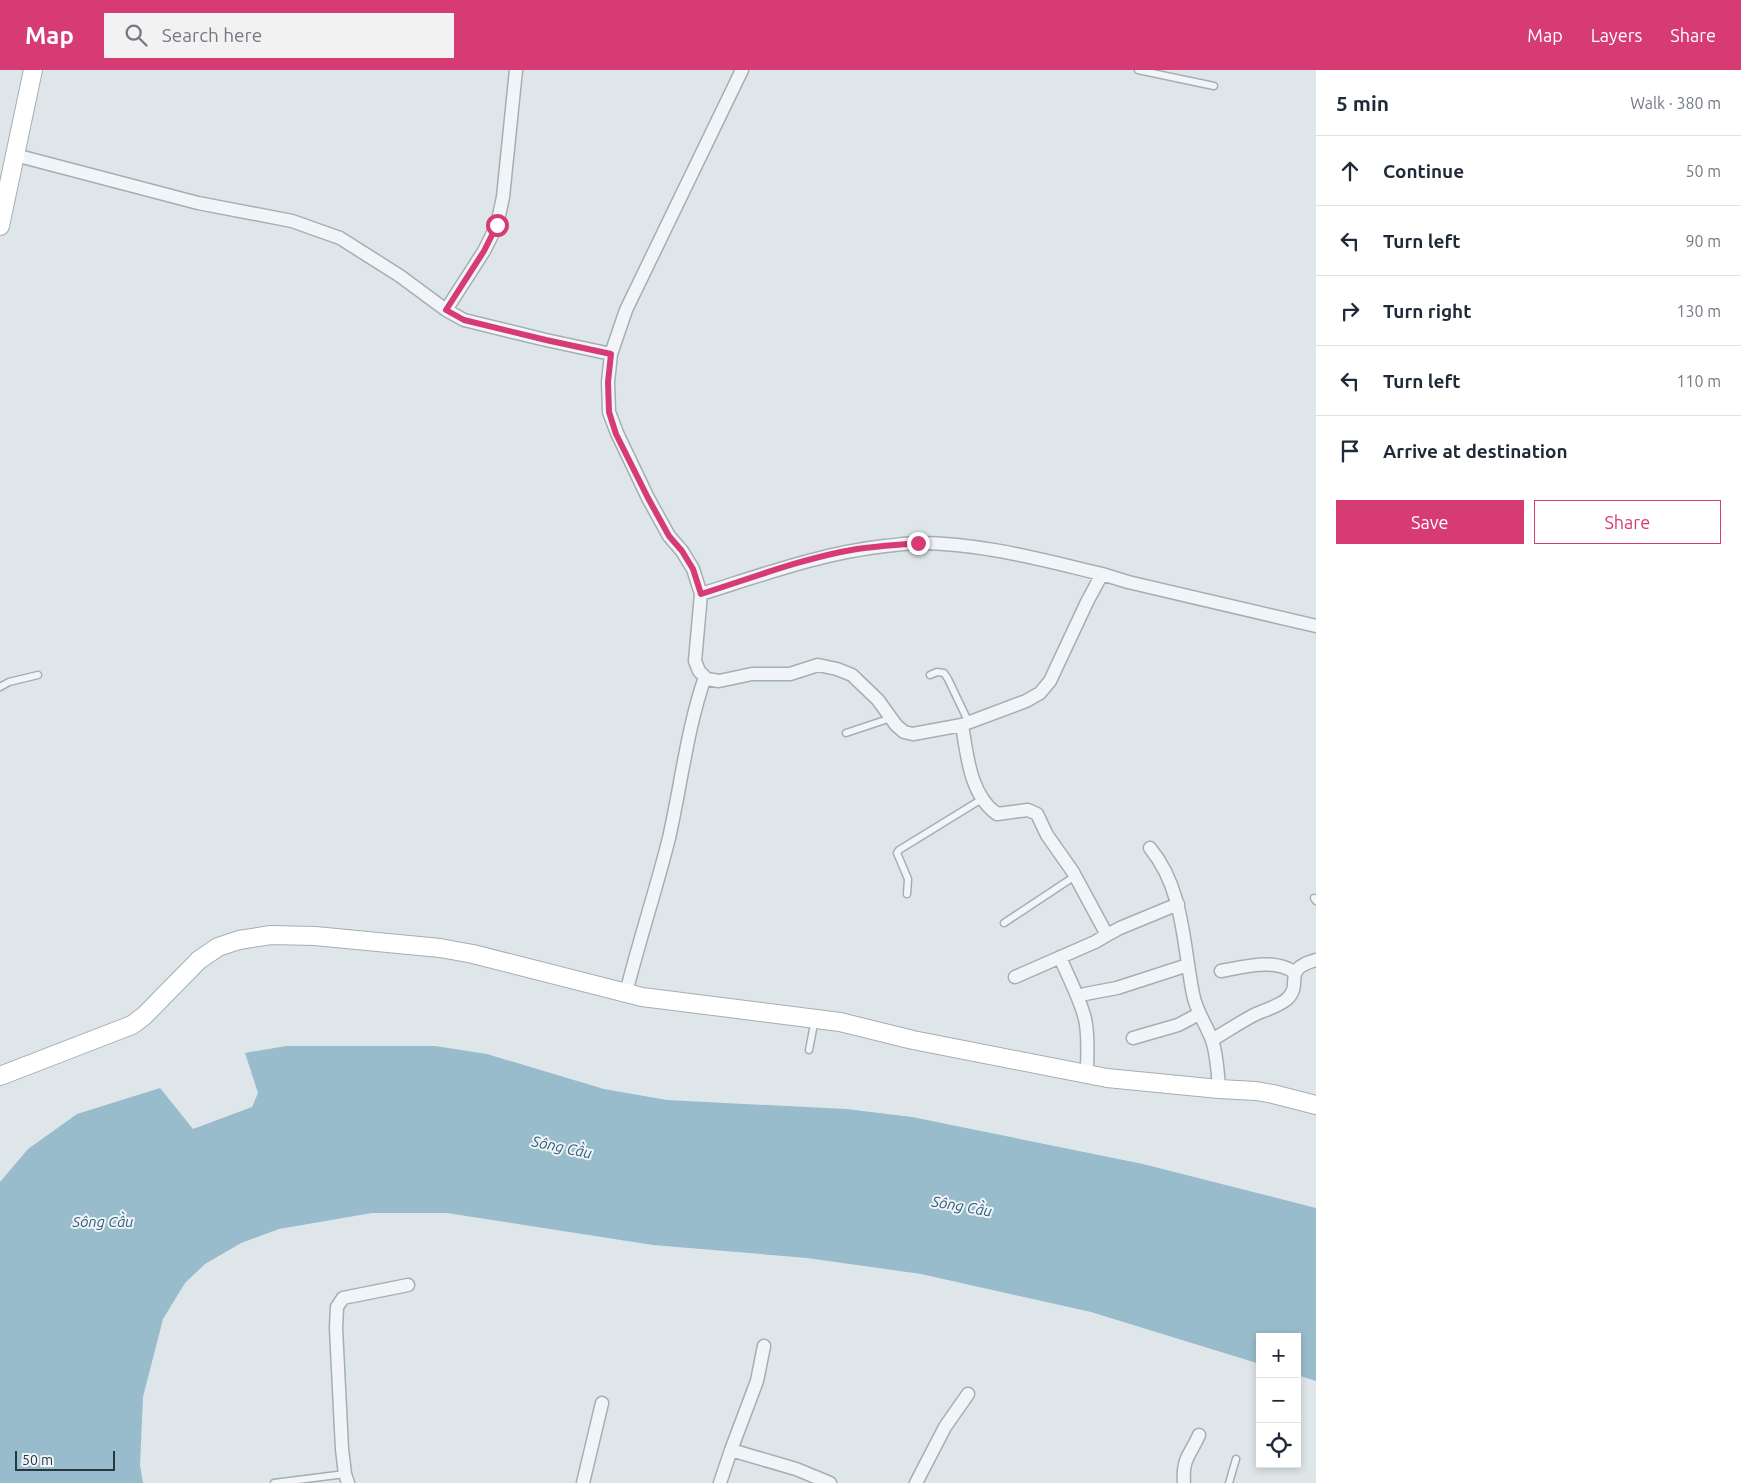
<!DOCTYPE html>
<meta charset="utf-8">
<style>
:root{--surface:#fff;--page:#f2f2f3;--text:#1f2937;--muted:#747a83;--line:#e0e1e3;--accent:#d73b74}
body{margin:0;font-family:Ubuntu,sans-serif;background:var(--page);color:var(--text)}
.controls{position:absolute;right:15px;bottom:15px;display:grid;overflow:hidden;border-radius:0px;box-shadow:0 2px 8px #0003}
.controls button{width:45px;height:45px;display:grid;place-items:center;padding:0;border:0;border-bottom:1px solid var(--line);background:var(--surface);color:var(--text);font:25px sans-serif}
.scale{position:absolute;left:15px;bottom:12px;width:100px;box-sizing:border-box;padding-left:5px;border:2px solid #273742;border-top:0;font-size:14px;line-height:18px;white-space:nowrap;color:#273742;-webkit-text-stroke:4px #eff4f7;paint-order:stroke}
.stop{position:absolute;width:15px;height:15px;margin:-11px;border:4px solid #d73b74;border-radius:50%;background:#fff}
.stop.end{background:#d73b74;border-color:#fff;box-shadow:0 1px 5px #0008}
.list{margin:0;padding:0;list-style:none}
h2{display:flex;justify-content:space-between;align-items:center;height:65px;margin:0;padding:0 20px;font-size:21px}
h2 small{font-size:16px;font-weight:400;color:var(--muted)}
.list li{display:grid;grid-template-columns:32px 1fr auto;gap:15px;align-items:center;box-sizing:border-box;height:70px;padding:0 20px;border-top:1px solid var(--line)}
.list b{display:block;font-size:19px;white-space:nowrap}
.list em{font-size:16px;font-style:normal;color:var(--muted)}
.actions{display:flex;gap:10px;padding:15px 20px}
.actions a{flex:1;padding:11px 0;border:1px solid var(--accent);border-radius:0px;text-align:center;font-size:18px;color:var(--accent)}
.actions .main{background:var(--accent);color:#fff}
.icon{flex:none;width:28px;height:28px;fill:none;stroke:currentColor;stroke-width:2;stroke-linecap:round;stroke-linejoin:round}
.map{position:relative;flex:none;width:1316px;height:1413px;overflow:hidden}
header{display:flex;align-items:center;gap:30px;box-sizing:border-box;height:70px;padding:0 25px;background:var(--accent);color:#fff}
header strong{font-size:24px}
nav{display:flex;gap:28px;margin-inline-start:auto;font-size:18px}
.search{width:350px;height:45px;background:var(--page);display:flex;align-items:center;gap:12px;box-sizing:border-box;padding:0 18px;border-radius:0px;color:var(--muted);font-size:19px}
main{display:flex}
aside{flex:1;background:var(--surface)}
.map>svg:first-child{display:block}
.water{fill:#98bccc}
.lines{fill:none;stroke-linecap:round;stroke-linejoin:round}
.lane-casing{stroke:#a4aeb4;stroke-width:9}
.street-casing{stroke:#a4aeb4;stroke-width:15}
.secondary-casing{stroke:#a4aeb4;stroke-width:20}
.lane{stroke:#f2f5f8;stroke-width:6}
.street{stroke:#f2f5f8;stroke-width:12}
.secondary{stroke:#fff;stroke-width:18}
.route{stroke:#d73b74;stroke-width:6}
.labels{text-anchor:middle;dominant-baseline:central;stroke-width:4;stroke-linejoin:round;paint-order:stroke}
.water-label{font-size:15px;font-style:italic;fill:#2e5f79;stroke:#eff4f7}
</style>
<header>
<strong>Map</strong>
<div class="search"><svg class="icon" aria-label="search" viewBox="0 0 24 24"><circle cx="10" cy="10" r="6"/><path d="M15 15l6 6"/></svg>Search here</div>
<nav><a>Map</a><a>Layers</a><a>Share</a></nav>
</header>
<main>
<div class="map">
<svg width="1316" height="1413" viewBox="0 0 1316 1413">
<rect width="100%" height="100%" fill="#dfe6ea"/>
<!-- water -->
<path class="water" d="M 286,976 L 435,976 L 487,984 L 604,1019 L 667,1030 L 846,1039 L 912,1047 L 1143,1094 L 1316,1138 L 1316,1311 L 1297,1305 L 1297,1267 L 1260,1267 L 1260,1294 L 1091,1242 L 921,1204 L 807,1188 L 653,1175 L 447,1143 L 372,1143 L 279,1159 L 241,1173 L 205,1194 L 185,1213 L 163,1249 L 143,1327 L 140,1395 L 143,1413 L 0,1413 L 0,1112 L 28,1079 L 77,1044 L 160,1018 L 193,1059 L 252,1037 L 258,1023 L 245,983 Z"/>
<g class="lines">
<defs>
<path id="lane" d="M 1138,0 L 1214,16
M 930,605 L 937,602 L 944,603 L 948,609 L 969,653
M 0,617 L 9,612 L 38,605
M 846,663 L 891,648
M 907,824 L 908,809 L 897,783 L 899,780 L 982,729
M 1314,828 L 1316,831
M 1004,853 L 1075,806
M 809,980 L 815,949
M 274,1413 L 345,1404
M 1229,1413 L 1236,1389"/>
<path id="street" d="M 742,0 L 626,240 L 611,284 L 608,312 L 609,342 L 617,363 L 648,428 L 669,466 L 682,481 L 693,499 L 701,524 L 695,591 L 699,601 L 707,609 L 719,611 L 752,604 L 790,604 L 818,595 L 837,599 L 852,605 L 878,630 L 896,655 L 904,662 L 913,664 L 962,655
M 15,85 L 198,133 L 292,151 L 340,168 L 400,206 L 446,240 L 464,250 L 546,270 L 611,284
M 446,240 L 484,181 L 497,155 L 503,127 L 516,0
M 701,524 C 762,505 821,483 885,476 C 896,475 908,473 919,473 C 982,473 1042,490 1102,504
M 1150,778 C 1184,819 1183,875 1193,924 C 1196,941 1206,954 1212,970 C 1217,985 1218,1003 1219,1019
M 1178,834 L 1120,858 L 1107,865 L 1073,802 L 1047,765 L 1037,744 L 1028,740 L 997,744 C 970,725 967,685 962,655 L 1026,631 L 1040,623 L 1050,611 L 1087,532 L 1102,504 L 1128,512 L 1316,556
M 1060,887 C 1068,907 1080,928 1085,949 C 1089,966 1087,986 1087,1004
M 1221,901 C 1245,897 1272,888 1294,902
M 1015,907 L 1095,872 L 1107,865
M 626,923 C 639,871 656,820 669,768 C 681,715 687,659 705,607
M 1085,924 L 1117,918 L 1188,895
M 1133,968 L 1178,955 L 1199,944
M 1212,970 C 1226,962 1240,952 1256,944 C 1265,940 1279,936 1287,929 C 1304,913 1280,900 1316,890
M 731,1380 L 796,1399 L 830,1413
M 348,1413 L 345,1404 L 342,1379 L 336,1258 L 337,1237 L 343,1228 L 408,1215
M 583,1413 L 602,1333
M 720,1413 L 731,1380 L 757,1311 L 764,1276
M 916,1413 L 945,1357 L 968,1324
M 1184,1413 C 1182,1388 1190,1386 1199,1365"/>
<path id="secondary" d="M 0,156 L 33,0
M 0,1006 L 132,955 L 144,946 L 199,890 L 218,877 L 239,870 L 271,865 L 315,866 L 440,878 L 473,884 L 642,927 L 840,952 L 913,970 L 1107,1008 L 1219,1019 L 1256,1021 L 1273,1024 L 1316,1035"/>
</defs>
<!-- lane casing -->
<use href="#lane" class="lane-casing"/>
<!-- street casing -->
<use href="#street" class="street-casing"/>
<!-- secondary casing -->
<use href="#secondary" class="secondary-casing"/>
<!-- lane -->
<use href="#lane" class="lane"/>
<!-- street -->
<use href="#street" class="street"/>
<!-- secondary -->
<use href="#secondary" class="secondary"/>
</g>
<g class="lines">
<!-- route -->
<path class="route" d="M 497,155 L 484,181 L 446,240 L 464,250 L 546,270 L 611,284 L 608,312 L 609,342 L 616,364 L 648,428 L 669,466 L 682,481 L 693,499 L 701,524 C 752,508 803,488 857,479 C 877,476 897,475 918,473"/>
</g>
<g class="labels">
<!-- water labels -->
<g class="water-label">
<text transform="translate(562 1077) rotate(12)">Sông Cầu</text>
<text transform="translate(962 1136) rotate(10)">Sông Cầu</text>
<text x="103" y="1151">Sông Cầu</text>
</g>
</g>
</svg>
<div class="controls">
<button>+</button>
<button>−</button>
<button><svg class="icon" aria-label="locate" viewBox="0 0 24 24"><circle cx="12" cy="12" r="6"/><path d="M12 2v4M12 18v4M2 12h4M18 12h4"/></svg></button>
</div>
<div class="scale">50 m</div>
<div class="stop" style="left:497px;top:155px"></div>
<div class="stop end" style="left:918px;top:473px"></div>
</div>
<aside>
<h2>5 min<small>Walk · 380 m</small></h2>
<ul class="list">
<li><svg class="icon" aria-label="ahead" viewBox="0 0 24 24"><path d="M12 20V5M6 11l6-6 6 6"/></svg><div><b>Continue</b></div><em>50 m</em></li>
<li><svg class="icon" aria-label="left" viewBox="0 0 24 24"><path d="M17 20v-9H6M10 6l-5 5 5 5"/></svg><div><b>Turn left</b></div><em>90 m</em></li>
<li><svg class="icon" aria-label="right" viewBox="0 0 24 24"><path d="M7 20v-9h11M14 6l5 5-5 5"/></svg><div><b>Turn right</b></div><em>130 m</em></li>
<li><svg class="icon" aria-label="left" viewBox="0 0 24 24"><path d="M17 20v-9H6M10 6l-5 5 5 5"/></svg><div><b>Turn left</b></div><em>110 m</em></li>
<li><svg class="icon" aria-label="arrive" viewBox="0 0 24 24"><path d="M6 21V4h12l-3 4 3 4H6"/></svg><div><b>Arrive at destination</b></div></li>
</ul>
<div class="actions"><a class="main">Save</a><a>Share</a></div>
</aside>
</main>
